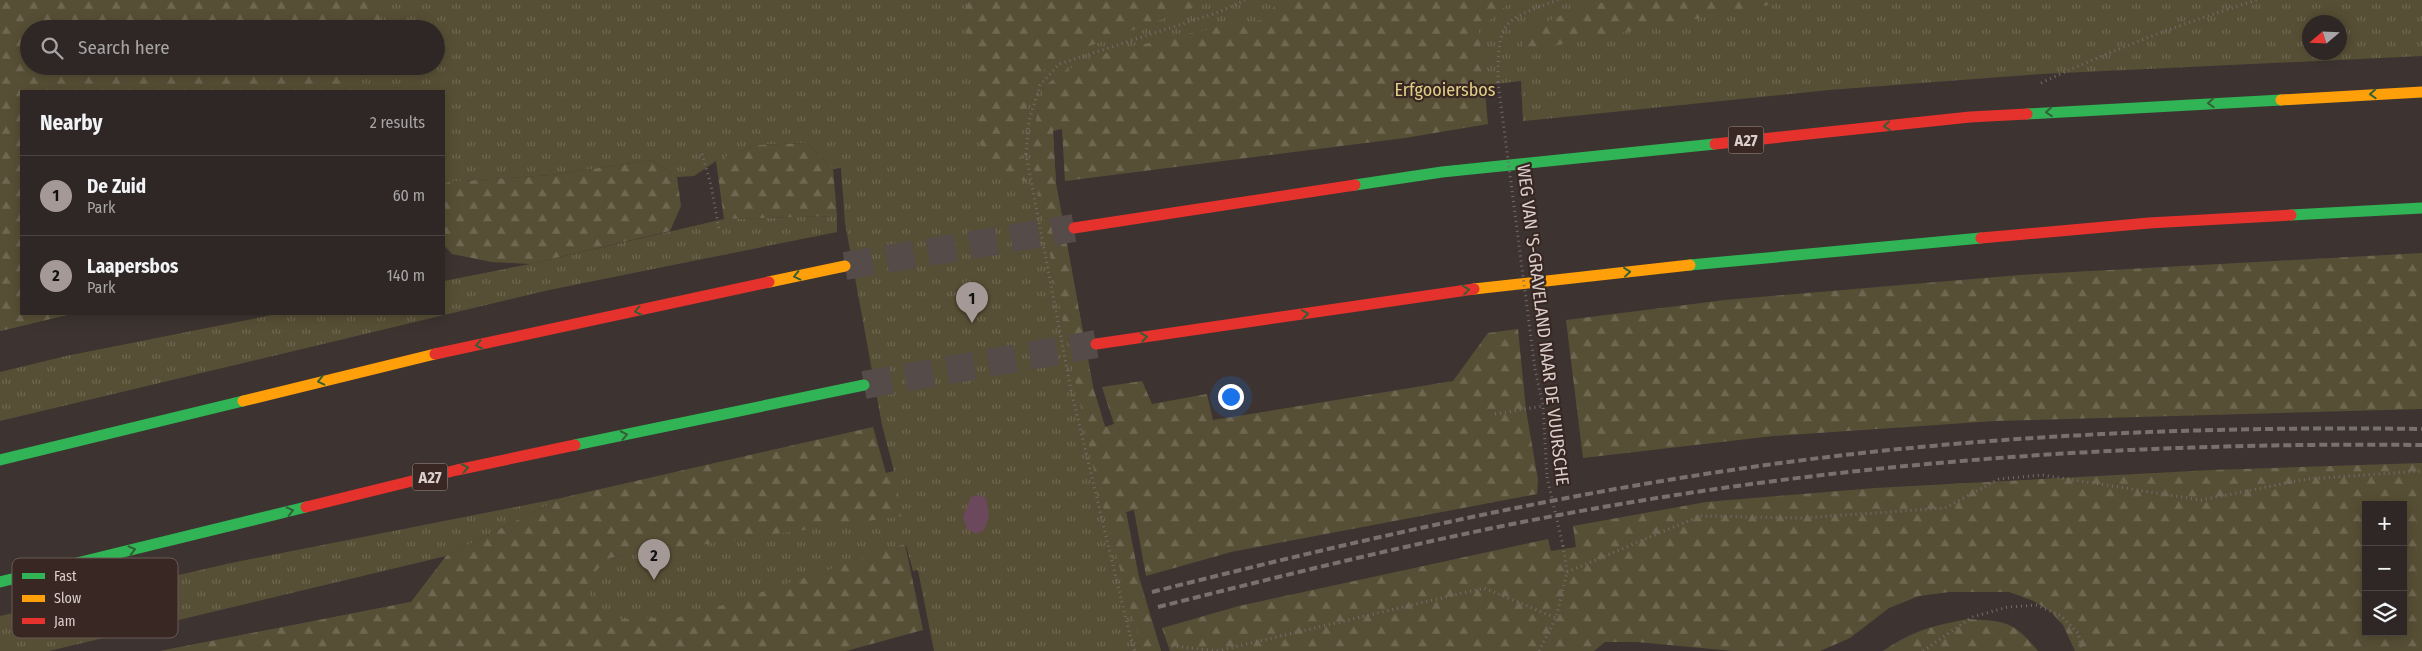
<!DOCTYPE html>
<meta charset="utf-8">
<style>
:root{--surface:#2e2725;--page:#362f2d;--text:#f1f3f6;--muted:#a7a5a7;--line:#494442;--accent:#a49996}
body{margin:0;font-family:"Fira Sans Condensed",sans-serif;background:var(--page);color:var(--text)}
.controls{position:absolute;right:15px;bottom:15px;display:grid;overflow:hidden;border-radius:0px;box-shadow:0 2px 12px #0003}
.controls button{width:45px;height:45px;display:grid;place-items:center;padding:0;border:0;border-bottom:1px solid var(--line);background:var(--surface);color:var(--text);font:25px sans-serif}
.compass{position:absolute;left:2302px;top:15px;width:45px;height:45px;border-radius:50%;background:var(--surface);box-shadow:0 2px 12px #0003;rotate:251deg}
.you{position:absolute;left:1230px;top:396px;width:18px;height:18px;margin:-12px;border:4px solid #fff;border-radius:50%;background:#1a73e8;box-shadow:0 0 0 8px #1a73e833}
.badge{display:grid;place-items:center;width:32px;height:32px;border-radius:50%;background:var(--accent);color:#111;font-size:16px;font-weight:700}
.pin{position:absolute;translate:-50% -41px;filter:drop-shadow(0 1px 2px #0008)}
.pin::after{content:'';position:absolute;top:26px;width:18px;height:15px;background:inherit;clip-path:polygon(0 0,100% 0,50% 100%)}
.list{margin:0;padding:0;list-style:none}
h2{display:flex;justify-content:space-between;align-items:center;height:65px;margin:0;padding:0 20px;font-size:21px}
h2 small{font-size:16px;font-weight:400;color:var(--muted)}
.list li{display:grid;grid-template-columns:32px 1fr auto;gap:15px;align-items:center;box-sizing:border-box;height:80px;padding:0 20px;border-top:1px solid var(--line)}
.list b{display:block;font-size:19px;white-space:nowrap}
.list p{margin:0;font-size:16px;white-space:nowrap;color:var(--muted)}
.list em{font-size:16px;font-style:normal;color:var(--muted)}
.icon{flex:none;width:28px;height:28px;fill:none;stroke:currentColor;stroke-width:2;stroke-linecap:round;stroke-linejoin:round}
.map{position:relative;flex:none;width:2422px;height:651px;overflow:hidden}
.search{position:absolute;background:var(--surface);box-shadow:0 2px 12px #0003;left:20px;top:20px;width:425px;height:55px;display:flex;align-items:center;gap:12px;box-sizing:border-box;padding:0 18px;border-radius:28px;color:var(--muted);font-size:19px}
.panel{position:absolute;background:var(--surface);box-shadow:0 2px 12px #0003;left:20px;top:90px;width:425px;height:225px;border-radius:0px}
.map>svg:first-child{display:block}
.grass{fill:url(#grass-tufts);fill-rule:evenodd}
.forest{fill:url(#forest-firs);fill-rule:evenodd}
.water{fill:#6c485d}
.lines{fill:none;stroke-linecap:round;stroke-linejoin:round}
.highway-tunnel{stroke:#554b48;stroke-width:28;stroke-dasharray:28 14;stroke-linecap:butt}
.path{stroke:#766a6b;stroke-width:3;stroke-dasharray:1 4;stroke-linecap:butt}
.fast{stroke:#30b455;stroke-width:11}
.slow{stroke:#ff9f0a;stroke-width:11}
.jam{stroke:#e5322d;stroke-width:11}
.rail{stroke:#79706f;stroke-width:4;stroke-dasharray:8 4;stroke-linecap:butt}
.path-bridge{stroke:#766a6b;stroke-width:3;stroke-dasharray:1 4;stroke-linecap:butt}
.oneway{stroke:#355f36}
.labels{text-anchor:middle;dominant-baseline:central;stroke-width:4.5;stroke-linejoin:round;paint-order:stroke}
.shield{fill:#382722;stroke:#aa9d99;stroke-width:1}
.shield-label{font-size:16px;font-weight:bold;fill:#dbcfcc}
.park-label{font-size:18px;fill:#e2ce87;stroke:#382722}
.street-label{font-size:18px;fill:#dbcfcc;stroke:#382722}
.key{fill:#382722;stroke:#695955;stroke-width:1}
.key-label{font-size:14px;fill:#dbcfcc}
</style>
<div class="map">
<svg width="2422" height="651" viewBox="0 0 2422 651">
<defs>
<pattern id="grass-tufts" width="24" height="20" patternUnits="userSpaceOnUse" patternTransform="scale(1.25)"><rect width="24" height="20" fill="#574f35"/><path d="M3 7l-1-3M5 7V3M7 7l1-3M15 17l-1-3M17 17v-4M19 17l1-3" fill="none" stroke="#6f6751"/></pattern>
<pattern id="forest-firs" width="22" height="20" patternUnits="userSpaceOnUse" patternTransform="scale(1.25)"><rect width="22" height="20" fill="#574f35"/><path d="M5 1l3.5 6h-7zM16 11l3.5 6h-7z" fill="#6f6751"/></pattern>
</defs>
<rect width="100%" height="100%" fill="#3d3431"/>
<!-- grass -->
<path class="grass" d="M 0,0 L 1360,0 L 1044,87 L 1034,135 L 1053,131 L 1056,184 L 1093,387 L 1105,427 L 1126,512 L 1138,577 L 1161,651 L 934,651 L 918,570 L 913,571 L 906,545 L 617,651 L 160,651 L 411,602 L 609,558 L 715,542 L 894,471 L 882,425 L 845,223 L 841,168 L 833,169 L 807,143 L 755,145 L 716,161 L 694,176 L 677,177 L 652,160 L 551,175 L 448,182 L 444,184 L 444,91 L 21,91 L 21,314 L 71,314 L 0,331 ZM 29,29 L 436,29 L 436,66 L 29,66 Z
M 1402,0 L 2422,0 L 2422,56 L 2041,74 L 1829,90 L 1523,121 L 1521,81 L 1487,85 L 1449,75 ZM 2310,22 L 2340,22 L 2340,52 L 2310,52 Z
M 837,216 L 837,232 L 549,290 L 0,421 L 0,372 L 66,356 L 277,314 L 444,314 L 444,281 L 530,264 L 724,219 Z
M 561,498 L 446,556 L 49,651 L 0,651 L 0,616 L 231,563 Z"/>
<!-- forest -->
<path class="forest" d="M 0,0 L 386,0 L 378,29 L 29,29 L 29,66 L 365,66 L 355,91 L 21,91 L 21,314 L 71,314 L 0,331 Z
M 970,0 L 1214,0 L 1076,51 L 1050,63 L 1032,85 L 1018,138 L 1026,182 L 1001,171 L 980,144 L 973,58 L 962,14 Z
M 1280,0 L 1512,0 L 1479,30 L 1488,124 L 1405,138 L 1065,181 L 1062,129 L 1053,131 L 1056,184 L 1093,387 L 1105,427 L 1114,424 L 1102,387 L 1142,381 L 1152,404 L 1207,394 L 1213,420 L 1453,381 L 1488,333 L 1518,329 L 1526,410 L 1538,480 L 1537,494 L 1231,552 L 1146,576 L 1134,510 L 1126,512 L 1139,577 L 1161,651 L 1142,651 L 1096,480 L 1058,298 L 1031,152 L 1037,115 L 1044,87 L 1062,72 L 1102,54 L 1222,26 L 1263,20 Z
M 1610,0 L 1794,0 L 1521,52 L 1526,31 L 1566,13 Z
M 807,143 L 833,169 L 837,216 L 724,219 L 716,161 L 755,145 Z
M 652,160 L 677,177 L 681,206 L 670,231 L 530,264 L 492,262 L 452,254 L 444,245 L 444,184 L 448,182 L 551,175 Z
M 2422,253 L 2422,409 L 1995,421 L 1773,436 L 1583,458 L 1566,320 L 1725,300 L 1913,284 L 2020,275 Z
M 873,427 L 886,473 L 894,471 L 902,516 L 609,558 L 589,578 L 591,603 L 621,619 L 687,617 L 905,544 L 923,630 L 846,651 L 160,651 L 411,602 L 446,556 L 561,498 Z
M 2422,463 L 2422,651 L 2075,651 L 2063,625 L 2051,612 L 2034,601 L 2009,592 L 1949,592 L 1919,596 L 1889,608 L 1850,638 L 1820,651 L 1733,651 L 1637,642 L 1605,642 L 1594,651 L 1170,651 L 1162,628 L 1239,606 L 1548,539 L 1551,551 L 1576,547 L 1573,526 L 1706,502 L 1875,488 L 2212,470 ZM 2366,505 L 2403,505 L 2403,632 L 2366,632 Z
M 1968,619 C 2007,622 2012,620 2038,651 L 1883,651 C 1914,630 1932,626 1968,619 Z"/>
<!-- water -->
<path class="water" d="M 978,495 L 986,498 L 989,516 L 984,530 L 976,534 L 967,529 L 963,517 L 971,497 Z"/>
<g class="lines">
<!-- highway-tunnel -->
<path class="highway-tunnel" d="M 845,266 L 1074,228
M 864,385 L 1096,344"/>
<!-- path -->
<path class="path" d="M 1498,82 C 1498,20 1501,21 1558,0
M 2041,83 C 2111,50 2183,23 2257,0
M 702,154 L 711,185 L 719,230
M 1026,154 L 1029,121 L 1040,85 L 1059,64 L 1219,12 L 1245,0
M 1535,369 L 1543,406 L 1547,477
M 1071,390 L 1117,582
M 1495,414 L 1543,406
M 1567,572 L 1700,516 L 1803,518 L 1945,508 L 1999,479 L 2042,475 L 2201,500 L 2307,479 L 2422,471
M 1130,635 L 1135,651
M 1172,646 L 1217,651
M 1217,651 L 1484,588 L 1556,618
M 1539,651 L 1556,618 L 1567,572 L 1563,546
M 1923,651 L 1972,617 L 2008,607 L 2037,605 L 2061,616 L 2078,633 L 2082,651"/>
<!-- fast -->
<path class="fast" d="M 2027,114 L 2281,100
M 1355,185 L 1442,172 L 1715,144
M 2291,215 L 2422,208
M 1690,265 L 1981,238
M 575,445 L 864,385
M 0,460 L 243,401
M 0,582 L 306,507"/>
<!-- slow -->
<path class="slow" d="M 2281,100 L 2422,92
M 769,282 L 845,266
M 1474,289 L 1690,265
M 243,401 L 435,354"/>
<!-- jam -->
<path class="jam" d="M 1715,144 L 1970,117 L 2027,114
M 1074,228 L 1355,185
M 1981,238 L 2149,223 L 2291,215
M 1096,344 L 1474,289
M 435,354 L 769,282
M 306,507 L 457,470 L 575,445"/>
<!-- rail -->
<path class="rail" d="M 1152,592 C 1350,542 1549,496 1752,467 C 1974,435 2198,426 2422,429
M 1158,607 C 1309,569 1461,531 1615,505 C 1882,459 2152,442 2422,445"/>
<!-- path-bridge -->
<path class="path-bridge" d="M 1498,82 L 1535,369
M 1026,154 L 1071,390
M 1547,477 L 1563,546
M 1117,582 L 1130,635"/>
</g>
<!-- one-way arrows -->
<defs><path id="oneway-chevron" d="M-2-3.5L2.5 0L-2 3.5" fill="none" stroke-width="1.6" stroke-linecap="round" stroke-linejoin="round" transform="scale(1.25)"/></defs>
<g class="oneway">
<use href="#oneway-chevron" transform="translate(2373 94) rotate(177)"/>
<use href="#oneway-chevron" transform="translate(2211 103) rotate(177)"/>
<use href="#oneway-chevron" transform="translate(2049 112) rotate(176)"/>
<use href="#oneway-chevron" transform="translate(1887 126) rotate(174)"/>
<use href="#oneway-chevron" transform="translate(1627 272) rotate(-6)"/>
<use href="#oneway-chevron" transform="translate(797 276) rotate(167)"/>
<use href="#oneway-chevron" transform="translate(1466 290) rotate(-7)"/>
<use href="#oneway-chevron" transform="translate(638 311) rotate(168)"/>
<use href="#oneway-chevron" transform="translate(1305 314) rotate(-8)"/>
<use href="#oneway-chevron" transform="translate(1144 337) rotate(-8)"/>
<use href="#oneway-chevron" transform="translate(479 345) rotate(168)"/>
<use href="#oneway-chevron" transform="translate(321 381) rotate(167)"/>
<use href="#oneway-chevron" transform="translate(624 435) rotate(-12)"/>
<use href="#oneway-chevron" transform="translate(465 468) rotate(-12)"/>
<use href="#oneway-chevron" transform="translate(290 511) rotate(-14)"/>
<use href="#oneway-chevron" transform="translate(132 550) rotate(-14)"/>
</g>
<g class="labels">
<!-- shield labels -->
<g class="shield">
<rect x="1728.5" y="126.5" width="35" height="27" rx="4"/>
<rect x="412.5" y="463.5" width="35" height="27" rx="4"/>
</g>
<g class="shield-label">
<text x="1746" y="140">A27</text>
<text x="430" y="477">A27</text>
</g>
<!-- park labels -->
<g class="park-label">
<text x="1445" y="90">Erfgooiersbos</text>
</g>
<!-- street labels -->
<g class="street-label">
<text transform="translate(1543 325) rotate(83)">WEG VAN 'S-GRAVELAND NAAR DE VUURSCHE</text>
</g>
</g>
<!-- legend -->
<rect x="12" y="558" width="166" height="80" rx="8" class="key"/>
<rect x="22" y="573" width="23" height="6" fill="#30b455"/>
<rect x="22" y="595" width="23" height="7" fill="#ff9f0a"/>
<rect x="22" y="618" width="23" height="6" fill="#e5322d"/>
<g class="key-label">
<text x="54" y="581">Fast</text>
<text x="54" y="603">Slow</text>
<text x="54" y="626">Jam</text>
</g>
</svg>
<div class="controls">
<button>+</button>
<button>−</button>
<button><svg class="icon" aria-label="layers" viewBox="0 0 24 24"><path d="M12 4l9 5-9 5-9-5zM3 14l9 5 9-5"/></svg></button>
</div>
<svg class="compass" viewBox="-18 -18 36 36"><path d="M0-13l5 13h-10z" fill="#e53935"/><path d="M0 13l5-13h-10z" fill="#a7a5a7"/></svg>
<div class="you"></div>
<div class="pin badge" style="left:972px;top:323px">1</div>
<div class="pin badge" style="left:654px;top:580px">2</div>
<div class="search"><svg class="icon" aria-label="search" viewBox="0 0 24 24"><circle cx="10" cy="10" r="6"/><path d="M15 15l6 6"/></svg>Search here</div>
<section class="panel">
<h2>Nearby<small>2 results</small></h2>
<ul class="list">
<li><span class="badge">1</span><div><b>De Zuid</b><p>Park</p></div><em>60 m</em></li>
<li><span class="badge">2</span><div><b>Laapersbos</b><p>Park</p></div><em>140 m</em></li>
</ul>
</section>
</div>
